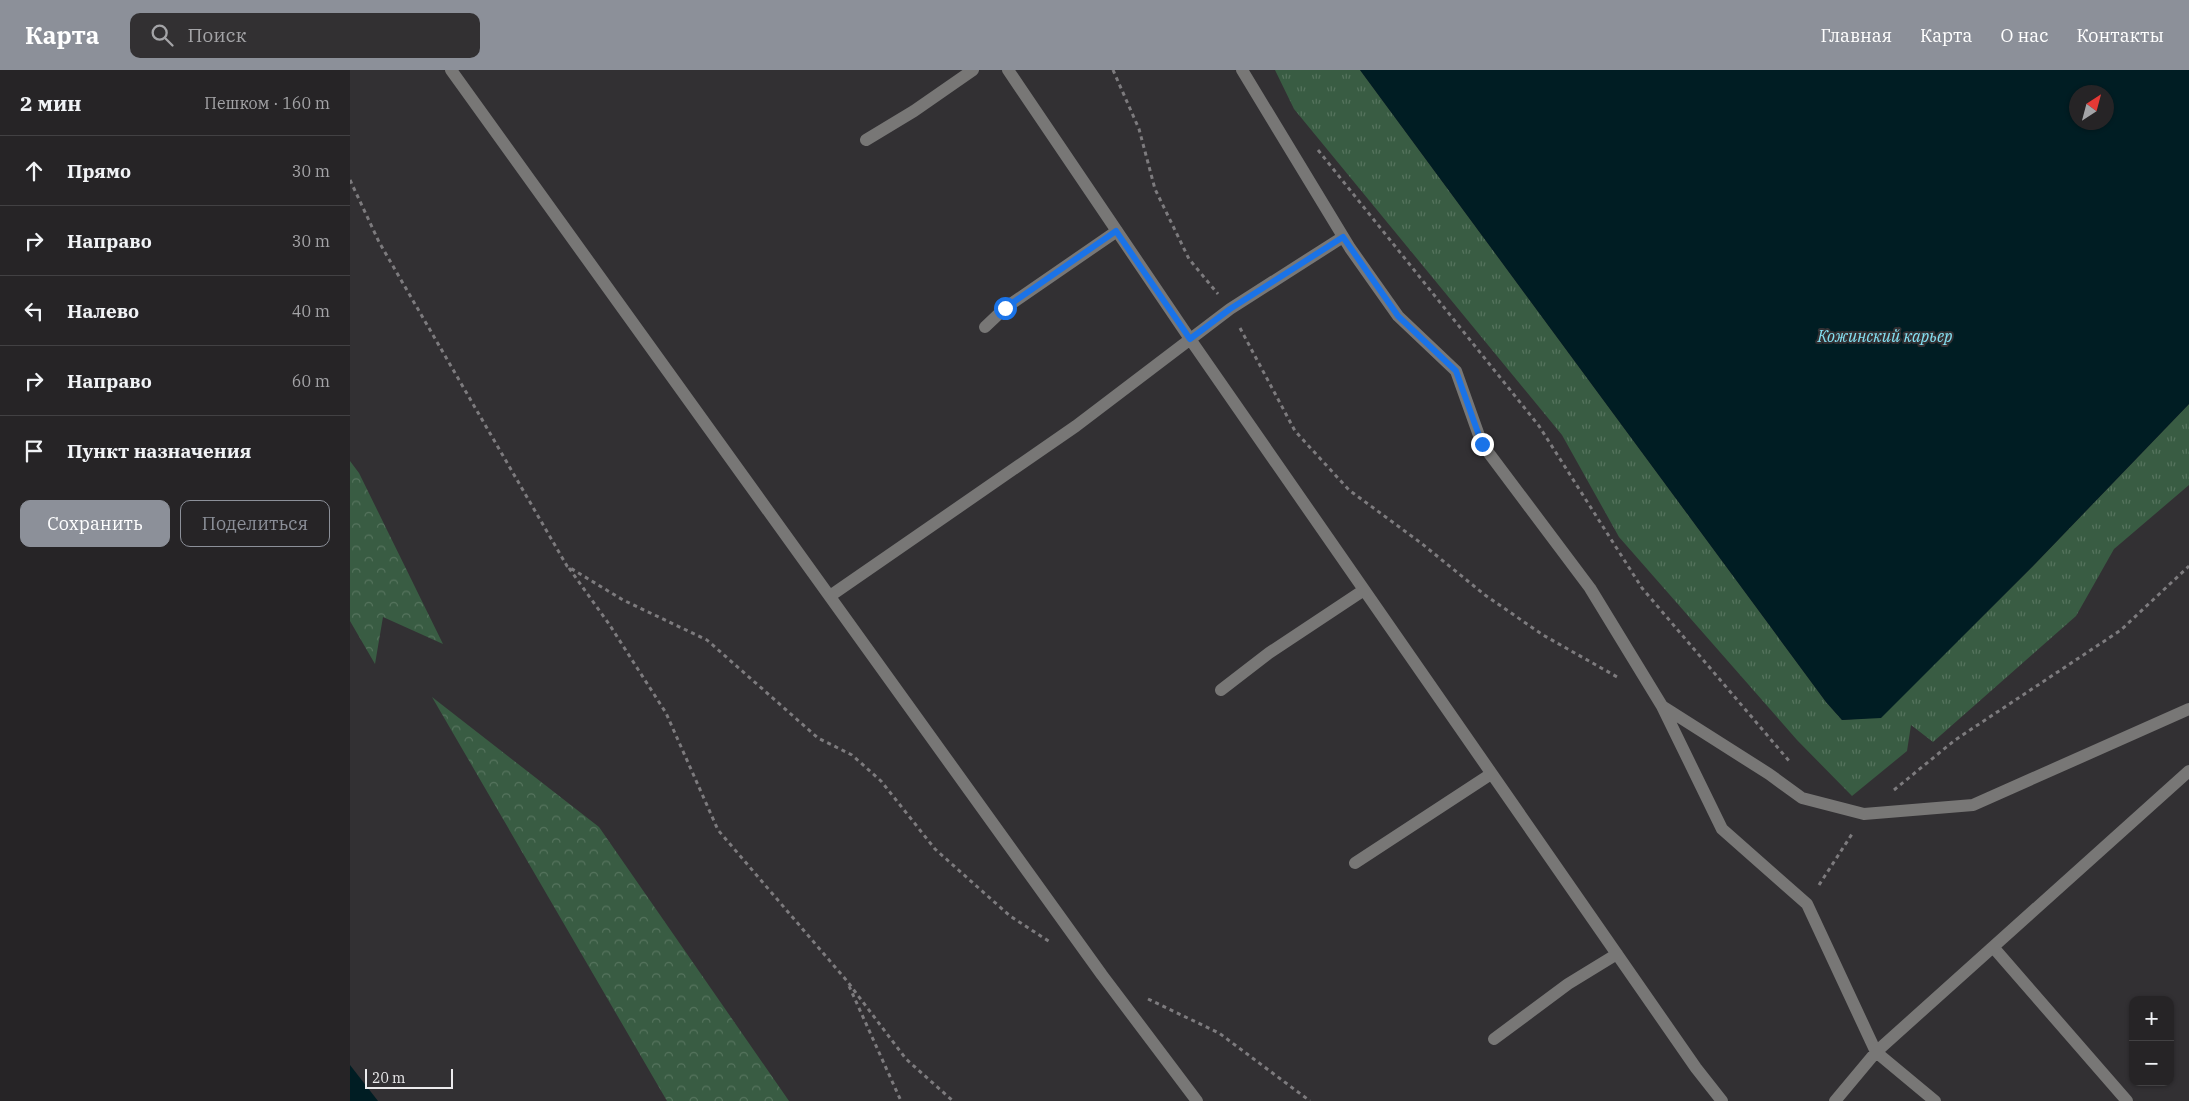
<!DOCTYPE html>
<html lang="ru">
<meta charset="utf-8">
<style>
:root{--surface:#262426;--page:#323032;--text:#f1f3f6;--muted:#a4a4a7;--line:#424143;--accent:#8c9099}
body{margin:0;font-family:"IBM Plex Serif",serif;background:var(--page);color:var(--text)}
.controls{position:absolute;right:15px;bottom:15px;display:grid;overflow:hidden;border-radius:10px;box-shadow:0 1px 4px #0004}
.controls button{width:45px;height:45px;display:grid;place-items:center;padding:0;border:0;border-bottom:1px solid var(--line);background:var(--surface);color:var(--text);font:25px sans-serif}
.compass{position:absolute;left:1719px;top:15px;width:45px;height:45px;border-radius:50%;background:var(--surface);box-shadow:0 1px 4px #0004;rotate:36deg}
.scale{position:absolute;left:15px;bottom:12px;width:88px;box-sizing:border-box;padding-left:5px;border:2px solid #ecebed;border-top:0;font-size:14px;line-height:18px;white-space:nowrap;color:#ecebed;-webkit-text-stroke:4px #323033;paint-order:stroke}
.stop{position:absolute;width:15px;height:15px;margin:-11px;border:4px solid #1a73e8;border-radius:50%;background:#fff}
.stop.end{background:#1a73e8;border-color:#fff;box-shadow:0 1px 5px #0008}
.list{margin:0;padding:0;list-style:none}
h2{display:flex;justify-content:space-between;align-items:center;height:65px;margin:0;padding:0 20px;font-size:21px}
h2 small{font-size:16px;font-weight:400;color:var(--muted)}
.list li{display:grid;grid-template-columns:32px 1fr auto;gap:15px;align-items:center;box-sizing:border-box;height:70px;padding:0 20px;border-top:1px solid var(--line)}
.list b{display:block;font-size:19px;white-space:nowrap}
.list em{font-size:16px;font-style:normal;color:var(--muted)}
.actions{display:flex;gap:10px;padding:15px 20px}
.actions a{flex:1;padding:11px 0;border:1px solid var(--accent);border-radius:10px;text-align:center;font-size:18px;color:var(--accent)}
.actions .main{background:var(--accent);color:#fff}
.icon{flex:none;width:28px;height:28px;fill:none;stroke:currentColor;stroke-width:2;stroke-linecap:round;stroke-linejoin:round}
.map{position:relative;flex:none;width:1839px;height:1031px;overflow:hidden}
header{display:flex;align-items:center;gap:30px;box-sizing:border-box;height:70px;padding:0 25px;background:var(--accent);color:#fff}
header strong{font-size:24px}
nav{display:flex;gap:28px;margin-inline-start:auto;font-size:18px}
.search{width:350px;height:45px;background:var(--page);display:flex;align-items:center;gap:12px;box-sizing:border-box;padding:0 18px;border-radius:10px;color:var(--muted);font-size:19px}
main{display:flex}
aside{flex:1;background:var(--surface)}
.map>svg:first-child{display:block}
.grass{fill:url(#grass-tufts)}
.forest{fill:url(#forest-crowns)}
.water{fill:#001d23;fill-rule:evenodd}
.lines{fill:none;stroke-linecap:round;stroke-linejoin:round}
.path{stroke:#7d7b7e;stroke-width:3;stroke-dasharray:4 4;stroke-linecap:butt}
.minor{stroke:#787776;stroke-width:12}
.route{stroke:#1a73e8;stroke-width:6}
.labels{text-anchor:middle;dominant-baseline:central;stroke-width:4;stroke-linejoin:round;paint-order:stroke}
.water-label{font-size:16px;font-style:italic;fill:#85e1f3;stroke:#323033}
</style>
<header>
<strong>Карта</strong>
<div class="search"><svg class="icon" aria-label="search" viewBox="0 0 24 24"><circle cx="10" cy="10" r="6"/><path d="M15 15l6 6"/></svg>Поиск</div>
<nav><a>Главная</a><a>Карта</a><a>О нас</a><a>Контакты</a></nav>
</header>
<main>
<aside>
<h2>2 мин<small>Пешком · 160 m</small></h2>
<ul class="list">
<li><svg class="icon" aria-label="ahead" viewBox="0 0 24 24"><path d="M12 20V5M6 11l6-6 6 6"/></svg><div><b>Прямо</b></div><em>30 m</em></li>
<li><svg class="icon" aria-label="right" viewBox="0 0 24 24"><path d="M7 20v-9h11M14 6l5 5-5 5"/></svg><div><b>Направо</b></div><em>30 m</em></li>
<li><svg class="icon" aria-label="left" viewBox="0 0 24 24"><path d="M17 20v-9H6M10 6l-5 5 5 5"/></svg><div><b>Налево</b></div><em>40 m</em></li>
<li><svg class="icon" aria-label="right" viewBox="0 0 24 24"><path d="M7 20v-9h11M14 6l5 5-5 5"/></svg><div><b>Направо</b></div><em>60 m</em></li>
<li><svg class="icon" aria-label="arrive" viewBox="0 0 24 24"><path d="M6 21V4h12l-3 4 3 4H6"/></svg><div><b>Пункт назначения</b></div></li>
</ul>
<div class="actions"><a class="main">Сохранить</a><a>Поделиться</a></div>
</aside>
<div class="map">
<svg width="1839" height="1031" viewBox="0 0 1839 1031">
<defs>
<pattern id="grass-tufts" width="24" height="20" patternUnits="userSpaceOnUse" patternTransform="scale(1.25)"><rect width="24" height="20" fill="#395c43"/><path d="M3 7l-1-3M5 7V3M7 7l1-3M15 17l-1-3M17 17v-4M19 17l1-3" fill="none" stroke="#56745e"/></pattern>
<pattern id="forest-crowns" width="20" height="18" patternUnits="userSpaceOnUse" patternTransform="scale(1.25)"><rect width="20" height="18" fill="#395c43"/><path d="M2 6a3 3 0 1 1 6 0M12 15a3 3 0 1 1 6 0" fill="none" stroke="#56745e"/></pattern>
</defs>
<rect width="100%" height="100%" fill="#323033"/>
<!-- grass -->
<path class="grass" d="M 925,0 L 1010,0 L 1476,632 L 1492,650 L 1531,647 L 1683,496 L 1839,334 L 1839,415 L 1764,479 L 1726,546 L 1583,672 L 1561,655 L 1557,681 L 1502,726 L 1447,670 L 1269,467 L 1212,365 L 944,39 Z"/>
<!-- forest -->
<path class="forest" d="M 0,391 L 9,403 L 93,574 L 33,547 L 25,594 L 0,551 Z
M 82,627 L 249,757 L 439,1031 L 317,1031 Z"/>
<!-- water -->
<path class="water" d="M 1010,0 L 1839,0 L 1839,334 L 1683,496 L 1531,648 L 1492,650 L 1476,632 ZM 1726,22 L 1756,22 L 1756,52 L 1726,52 Z
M 0,995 L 28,1031 L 0,1031 Z"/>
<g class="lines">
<!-- path -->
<path class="path" d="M 763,0 L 789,59 L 805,119 L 839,189 L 868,224
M 968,80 L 1189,356 L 1292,518 L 1440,692
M 0,110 L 29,172 L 217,496 L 273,530 L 357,570 L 468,668 L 502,685 L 531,711 L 585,779 L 660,846 L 700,872
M 890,258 L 945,361 L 999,420 L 1071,473 L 1135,525 L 1193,565 L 1269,608
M 219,498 L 259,554 L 316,643 L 368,760 L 497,911 L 556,989 L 603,1031
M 1544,720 L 1605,670 L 1771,560 L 1839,496
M 1469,815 L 1502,764
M 499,916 L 551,1031
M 798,929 L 869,963 L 960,1031"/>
<!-- minor -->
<path class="minor" d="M 101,0 L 752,905 L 847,1031
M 658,0 L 840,269 L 1346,998 L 1372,1031
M 892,0 L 1000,178 L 1048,246 L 1106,301 L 1132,374 L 1240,518 L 1312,636 L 1372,759 L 1457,834 L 1526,982 L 1585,1031
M 516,70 L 564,41 L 623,0
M 635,257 L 655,238 L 767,161
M 480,526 L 726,356 L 880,239 L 993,167
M 871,620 L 919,583 L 1014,520
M 1312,636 L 1419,704 L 1452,728 L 1514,744 L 1623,735 L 1839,639
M 1005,793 L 1141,704
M 1643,877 L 1777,1031
M 1144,969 L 1218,914 L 1267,884
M 1485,1031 L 1526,982 L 1839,701"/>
</g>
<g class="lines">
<!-- route -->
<path class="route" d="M 655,238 L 766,161 L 840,269 L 880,239 L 993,167 L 1048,246 L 1106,301 L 1132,374"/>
</g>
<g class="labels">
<!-- water labels -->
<g class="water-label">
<text x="1535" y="266">Кожинский карьер</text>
</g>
</g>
</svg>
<div class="controls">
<button>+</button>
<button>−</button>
</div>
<svg class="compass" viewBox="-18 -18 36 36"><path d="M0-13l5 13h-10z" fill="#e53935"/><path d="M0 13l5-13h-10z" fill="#a4a4a7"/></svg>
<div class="scale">20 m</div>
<div class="stop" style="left:655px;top:238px"></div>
<div class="stop end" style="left:1132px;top:374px"></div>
</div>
</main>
